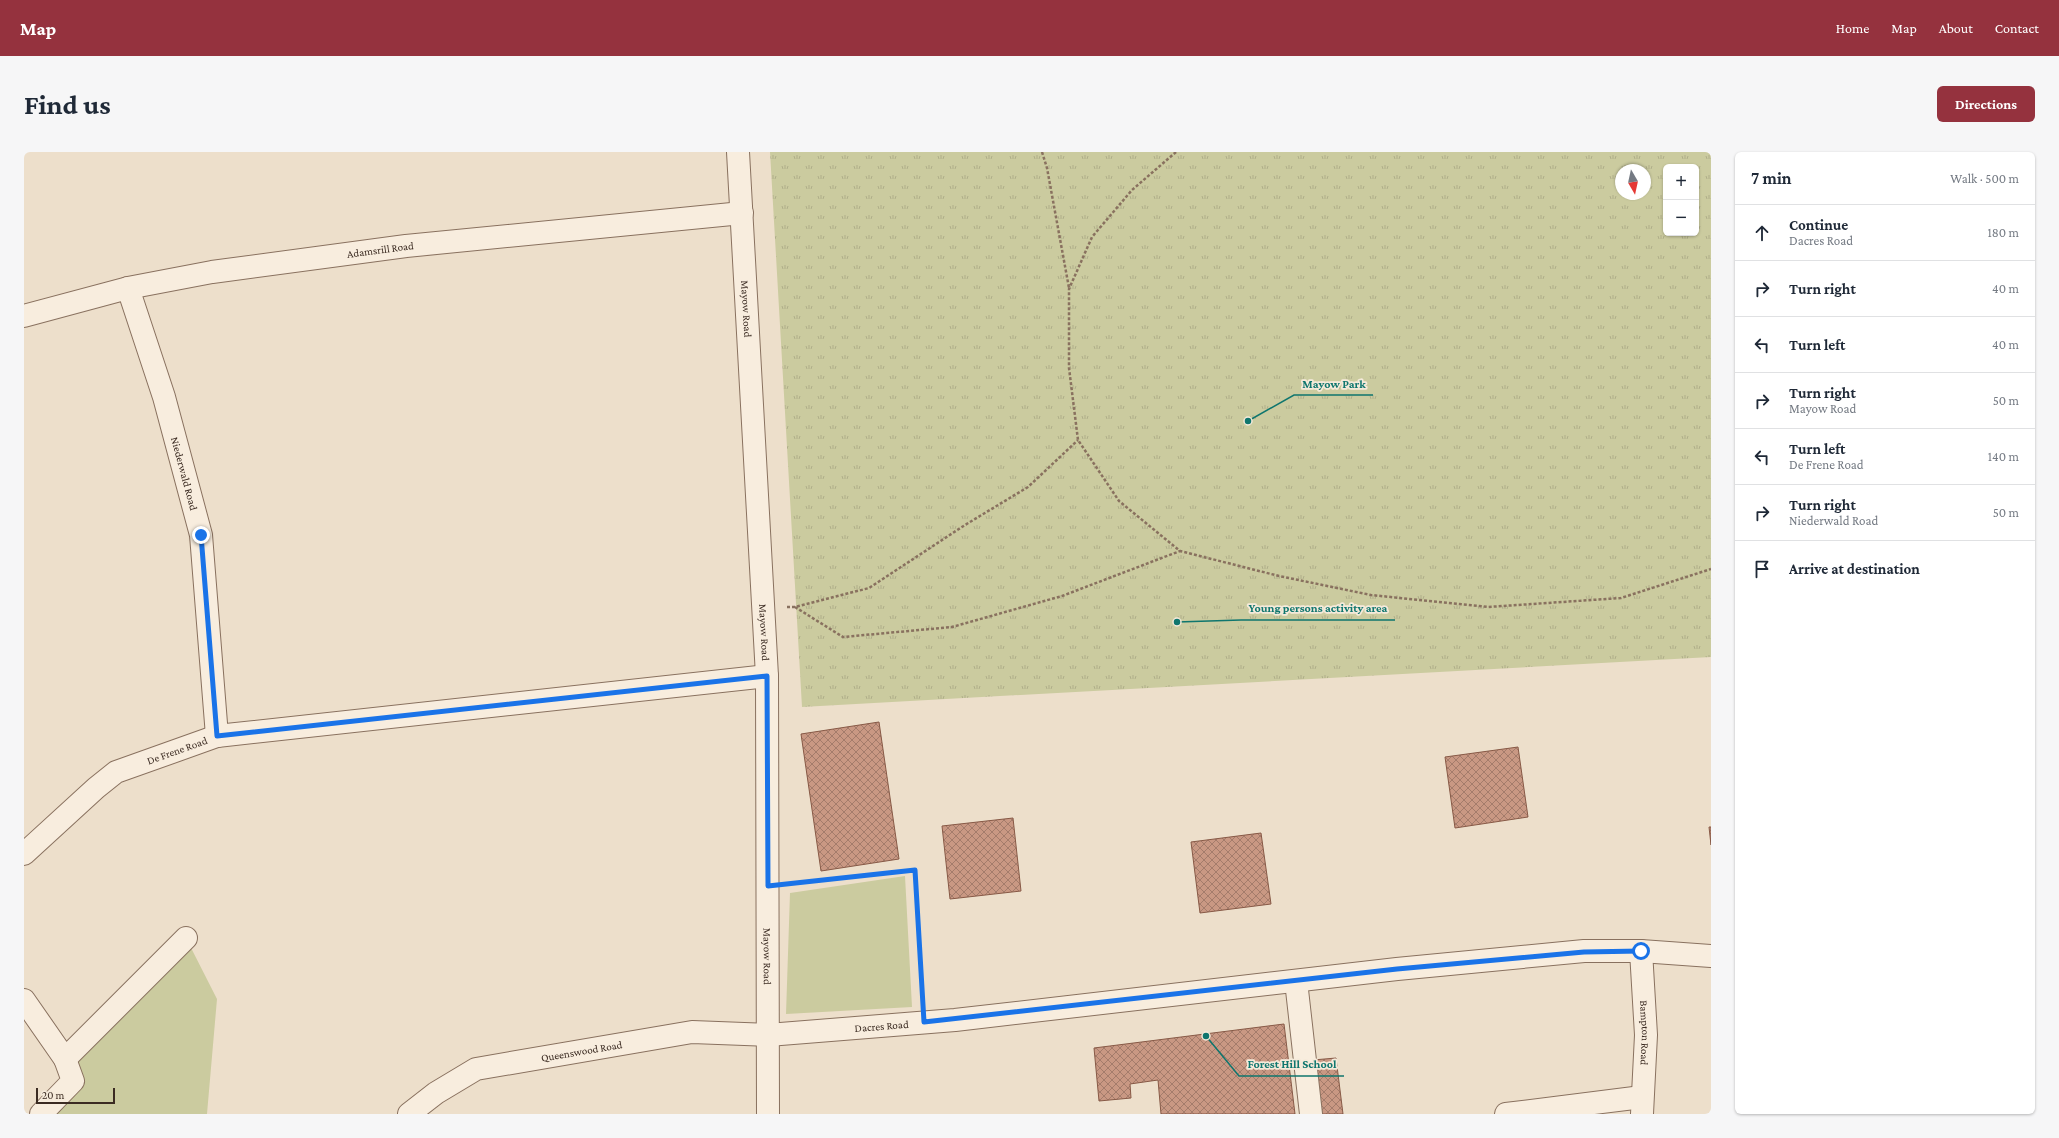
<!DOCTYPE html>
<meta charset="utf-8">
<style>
:root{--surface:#fff;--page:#f6f6f7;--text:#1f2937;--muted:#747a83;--line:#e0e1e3;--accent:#95323e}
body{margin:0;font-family:"Crimson Pro",serif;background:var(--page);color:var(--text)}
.controls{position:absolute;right:12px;top:12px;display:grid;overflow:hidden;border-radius:6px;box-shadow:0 1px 3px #0004}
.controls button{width:36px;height:36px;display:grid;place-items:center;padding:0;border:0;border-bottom:1px solid var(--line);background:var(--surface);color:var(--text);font:20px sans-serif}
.compass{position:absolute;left:1591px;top:12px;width:36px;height:36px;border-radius:50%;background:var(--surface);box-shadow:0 1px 3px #0004;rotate:171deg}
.scale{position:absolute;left:12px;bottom:10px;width:79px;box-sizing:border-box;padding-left:4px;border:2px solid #3b2b22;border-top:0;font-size:11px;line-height:14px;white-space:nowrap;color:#3b2b22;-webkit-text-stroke:3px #f5eada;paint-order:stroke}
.stop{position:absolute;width:12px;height:12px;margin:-9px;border:3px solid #1a73e8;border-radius:50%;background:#fff}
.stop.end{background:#1a73e8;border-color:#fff;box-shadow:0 1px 4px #0008}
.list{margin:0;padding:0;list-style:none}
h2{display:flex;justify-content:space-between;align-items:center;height:52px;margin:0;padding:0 16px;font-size:17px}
h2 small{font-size:13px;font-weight:400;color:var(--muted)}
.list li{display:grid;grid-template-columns:26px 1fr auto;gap:12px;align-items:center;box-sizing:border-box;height:56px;padding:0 16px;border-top:1px solid var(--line)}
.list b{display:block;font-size:15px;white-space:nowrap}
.list p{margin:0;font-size:13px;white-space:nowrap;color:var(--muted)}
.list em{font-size:13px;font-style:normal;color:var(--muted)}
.icon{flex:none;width:22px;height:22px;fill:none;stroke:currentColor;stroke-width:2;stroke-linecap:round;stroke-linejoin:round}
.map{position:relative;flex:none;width:1687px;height:962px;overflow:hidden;border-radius:6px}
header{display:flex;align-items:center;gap:24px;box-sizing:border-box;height:56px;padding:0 20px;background:var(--accent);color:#fff}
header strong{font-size:19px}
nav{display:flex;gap:22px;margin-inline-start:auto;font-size:14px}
.intro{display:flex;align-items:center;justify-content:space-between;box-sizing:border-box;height:96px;padding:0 24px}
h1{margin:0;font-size:28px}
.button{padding:10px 18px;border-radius:6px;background:var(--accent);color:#fff;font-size:14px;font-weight:700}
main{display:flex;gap:24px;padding:0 24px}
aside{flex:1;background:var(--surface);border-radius:6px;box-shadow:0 1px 3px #0004}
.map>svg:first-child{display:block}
.green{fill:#cbcb9f}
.park{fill:url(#park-tufts);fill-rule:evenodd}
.building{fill:url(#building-cross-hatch);stroke:#875946}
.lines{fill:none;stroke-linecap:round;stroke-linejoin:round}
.minor-casing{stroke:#89715f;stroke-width:24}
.path{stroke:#89715f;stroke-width:2.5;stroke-dasharray:3 2;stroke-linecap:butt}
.minor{stroke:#f8edde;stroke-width:22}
.route{stroke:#1a73e8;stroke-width:5}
.labels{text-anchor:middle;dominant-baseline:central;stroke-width:3.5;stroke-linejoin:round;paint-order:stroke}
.street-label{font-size:11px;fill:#3b2b22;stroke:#f5eada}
.leader{fill:none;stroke:#0f766e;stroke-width:1.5}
.callout-dot{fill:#0f766e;stroke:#f5eada;stroke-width:1.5}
.callout-label{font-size:12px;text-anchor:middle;font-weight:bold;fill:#0f766e;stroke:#f5eada;stroke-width:3.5;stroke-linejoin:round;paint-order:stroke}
</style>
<header>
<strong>Map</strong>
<nav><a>Home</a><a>Map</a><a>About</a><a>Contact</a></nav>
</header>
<div class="intro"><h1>Find us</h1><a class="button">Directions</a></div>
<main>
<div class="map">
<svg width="1687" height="962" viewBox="0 0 1687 962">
<defs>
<pattern id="park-tufts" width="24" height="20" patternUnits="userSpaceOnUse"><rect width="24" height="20" fill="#cbcb9f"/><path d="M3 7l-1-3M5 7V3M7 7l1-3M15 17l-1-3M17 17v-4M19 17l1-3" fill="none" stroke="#afae89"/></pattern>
<pattern id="building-cross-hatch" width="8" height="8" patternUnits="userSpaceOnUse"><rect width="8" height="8" fill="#c99883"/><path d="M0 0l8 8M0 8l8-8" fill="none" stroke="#a47c6b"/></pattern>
</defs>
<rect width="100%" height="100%" fill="#eddfcb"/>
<!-- green -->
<path class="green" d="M 881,724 L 888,855 L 762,862 L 766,741 Z
M 162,786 L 193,847 L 183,962 L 18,962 L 49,929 L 41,907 Z"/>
<!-- park -->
<path class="park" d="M 746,0 L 1687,0 L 1687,505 L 778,555 ZM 1642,15 L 1672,15 L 1672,81 L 1642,81 ZM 1597,18 L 1621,18 L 1621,42 L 1597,42 Z"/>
<!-- building -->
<path class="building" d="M 855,570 L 875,707 L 797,719 L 777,582 Z
M 1494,595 L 1504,665 L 1431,676 L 1421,605 Z
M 989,666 L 997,739 L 926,747 L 918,674 Z
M 1685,675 L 1687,675 L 1687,693 Z
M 1237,681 L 1247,752 L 1176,761 L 1167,690 Z
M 1260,872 L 1271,962 L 1137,962 L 1134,928 L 1106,932 L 1107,946 L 1075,949 L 1070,896 Z
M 1312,906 L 1319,962 L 1295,962 L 1289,908 Z"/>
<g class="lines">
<defs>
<g id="minor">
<path id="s1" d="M 714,0 L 743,524 L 744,962"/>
<path id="s2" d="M 104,136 L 140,245 L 177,383 L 193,584"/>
<path id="s3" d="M 0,164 L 104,136 L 188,120 L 382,94 L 718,61"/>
<path id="s4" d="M 0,702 L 72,636 L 92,620 L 193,584 L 743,524"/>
<path id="s5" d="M 1617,799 L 1622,883 L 1618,962"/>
<path d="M 1272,829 L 1287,962"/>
<path d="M 0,848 L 41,907 L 162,786"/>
<path d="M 17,962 L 49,929 L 41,907"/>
<path id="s6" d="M 385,962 L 412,941 L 452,917 L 668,880 L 744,883 L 931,868 L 1373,817 L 1560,799 L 1617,799 L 1687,804"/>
<path d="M 1482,962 L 1618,945"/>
</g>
</defs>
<!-- minor casing -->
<use href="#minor" class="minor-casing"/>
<!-- path -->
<path class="path" d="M 1018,0 L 1023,16 L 1045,136
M 1152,0 L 1108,38 L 1068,85 L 1045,137 L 1045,216 L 1054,288 L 1095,349 L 1156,399 L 1255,424 L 1347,443 L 1464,455 L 1597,446 L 1687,417
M 763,455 L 771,455 L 845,436 L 941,373 L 1004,335 L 1054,288
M 771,455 L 819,485 L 928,475 L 1038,444 L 1156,399
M 768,731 L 891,718 L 899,846"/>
<!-- minor -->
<use href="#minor" class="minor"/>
</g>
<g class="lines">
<!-- route -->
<path class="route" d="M 177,383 L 193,584 L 743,524 L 744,734 L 891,718 L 900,870 L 1373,817 L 1560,800 L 1617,799"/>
</g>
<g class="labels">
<!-- street labels -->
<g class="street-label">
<text stroke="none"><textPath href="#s3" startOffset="363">Adamsrill Road</textPath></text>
<text stroke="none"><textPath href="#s1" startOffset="157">Mayow Road</textPath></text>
<text stroke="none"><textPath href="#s2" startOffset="194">Niederwald Road</textPath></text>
<text stroke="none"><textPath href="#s1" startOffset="481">Mayow Road</textPath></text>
<text stroke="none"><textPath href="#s4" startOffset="188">De Frene Road</textPath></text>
<text stroke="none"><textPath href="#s1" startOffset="805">Mayow Road</textPath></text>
<text stroke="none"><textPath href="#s6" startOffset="490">Dacres Road</textPath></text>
<text stroke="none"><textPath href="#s5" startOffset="82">Bampton Road</textPath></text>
<text stroke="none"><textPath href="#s6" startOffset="188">Queenswood Road</textPath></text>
</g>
</g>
<!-- callouts -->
<path class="leader" d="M1224 269L1270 243H1349M1153 470L1217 468H1371M1182 884L1215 924H1320"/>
<g class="callout-dot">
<circle cx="1224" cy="269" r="4"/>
<circle cx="1153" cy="470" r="4"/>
<circle cx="1182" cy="884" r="4"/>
</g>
<g class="callout-label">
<text x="1310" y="236">Mayow Park</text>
<text x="1294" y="460">Young persons activity area</text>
<text x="1268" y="916">Forest Hill School</text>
</g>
</svg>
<div class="controls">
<button>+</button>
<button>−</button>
</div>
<svg class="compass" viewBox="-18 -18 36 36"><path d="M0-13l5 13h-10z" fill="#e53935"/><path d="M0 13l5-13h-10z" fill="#747a83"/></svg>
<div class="scale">20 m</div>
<div class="stop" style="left:1617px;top:799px"></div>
<div class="stop end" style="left:177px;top:383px"></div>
</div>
<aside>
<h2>7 min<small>Walk · 500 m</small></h2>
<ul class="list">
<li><svg class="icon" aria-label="ahead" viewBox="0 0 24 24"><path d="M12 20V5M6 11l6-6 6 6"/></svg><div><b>Continue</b><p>Dacres Road</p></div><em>180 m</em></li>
<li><svg class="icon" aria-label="right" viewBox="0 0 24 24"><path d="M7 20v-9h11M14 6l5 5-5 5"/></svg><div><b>Turn right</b></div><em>40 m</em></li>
<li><svg class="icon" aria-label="left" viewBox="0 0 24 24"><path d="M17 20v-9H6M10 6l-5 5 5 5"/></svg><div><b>Turn left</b></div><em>40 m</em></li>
<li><svg class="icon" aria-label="right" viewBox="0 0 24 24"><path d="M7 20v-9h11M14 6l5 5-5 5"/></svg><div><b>Turn right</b><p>Mayow Road</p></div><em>50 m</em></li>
<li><svg class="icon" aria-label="left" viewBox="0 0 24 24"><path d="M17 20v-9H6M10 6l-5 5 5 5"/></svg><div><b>Turn left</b><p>De Frene Road</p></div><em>140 m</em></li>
<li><svg class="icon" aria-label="right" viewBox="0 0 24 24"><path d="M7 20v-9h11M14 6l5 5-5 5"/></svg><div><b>Turn right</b><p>Niederwald Road</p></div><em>50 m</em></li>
<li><svg class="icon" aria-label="arrive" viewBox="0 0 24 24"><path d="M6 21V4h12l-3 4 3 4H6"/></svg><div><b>Arrive at destination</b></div></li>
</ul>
</aside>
</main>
